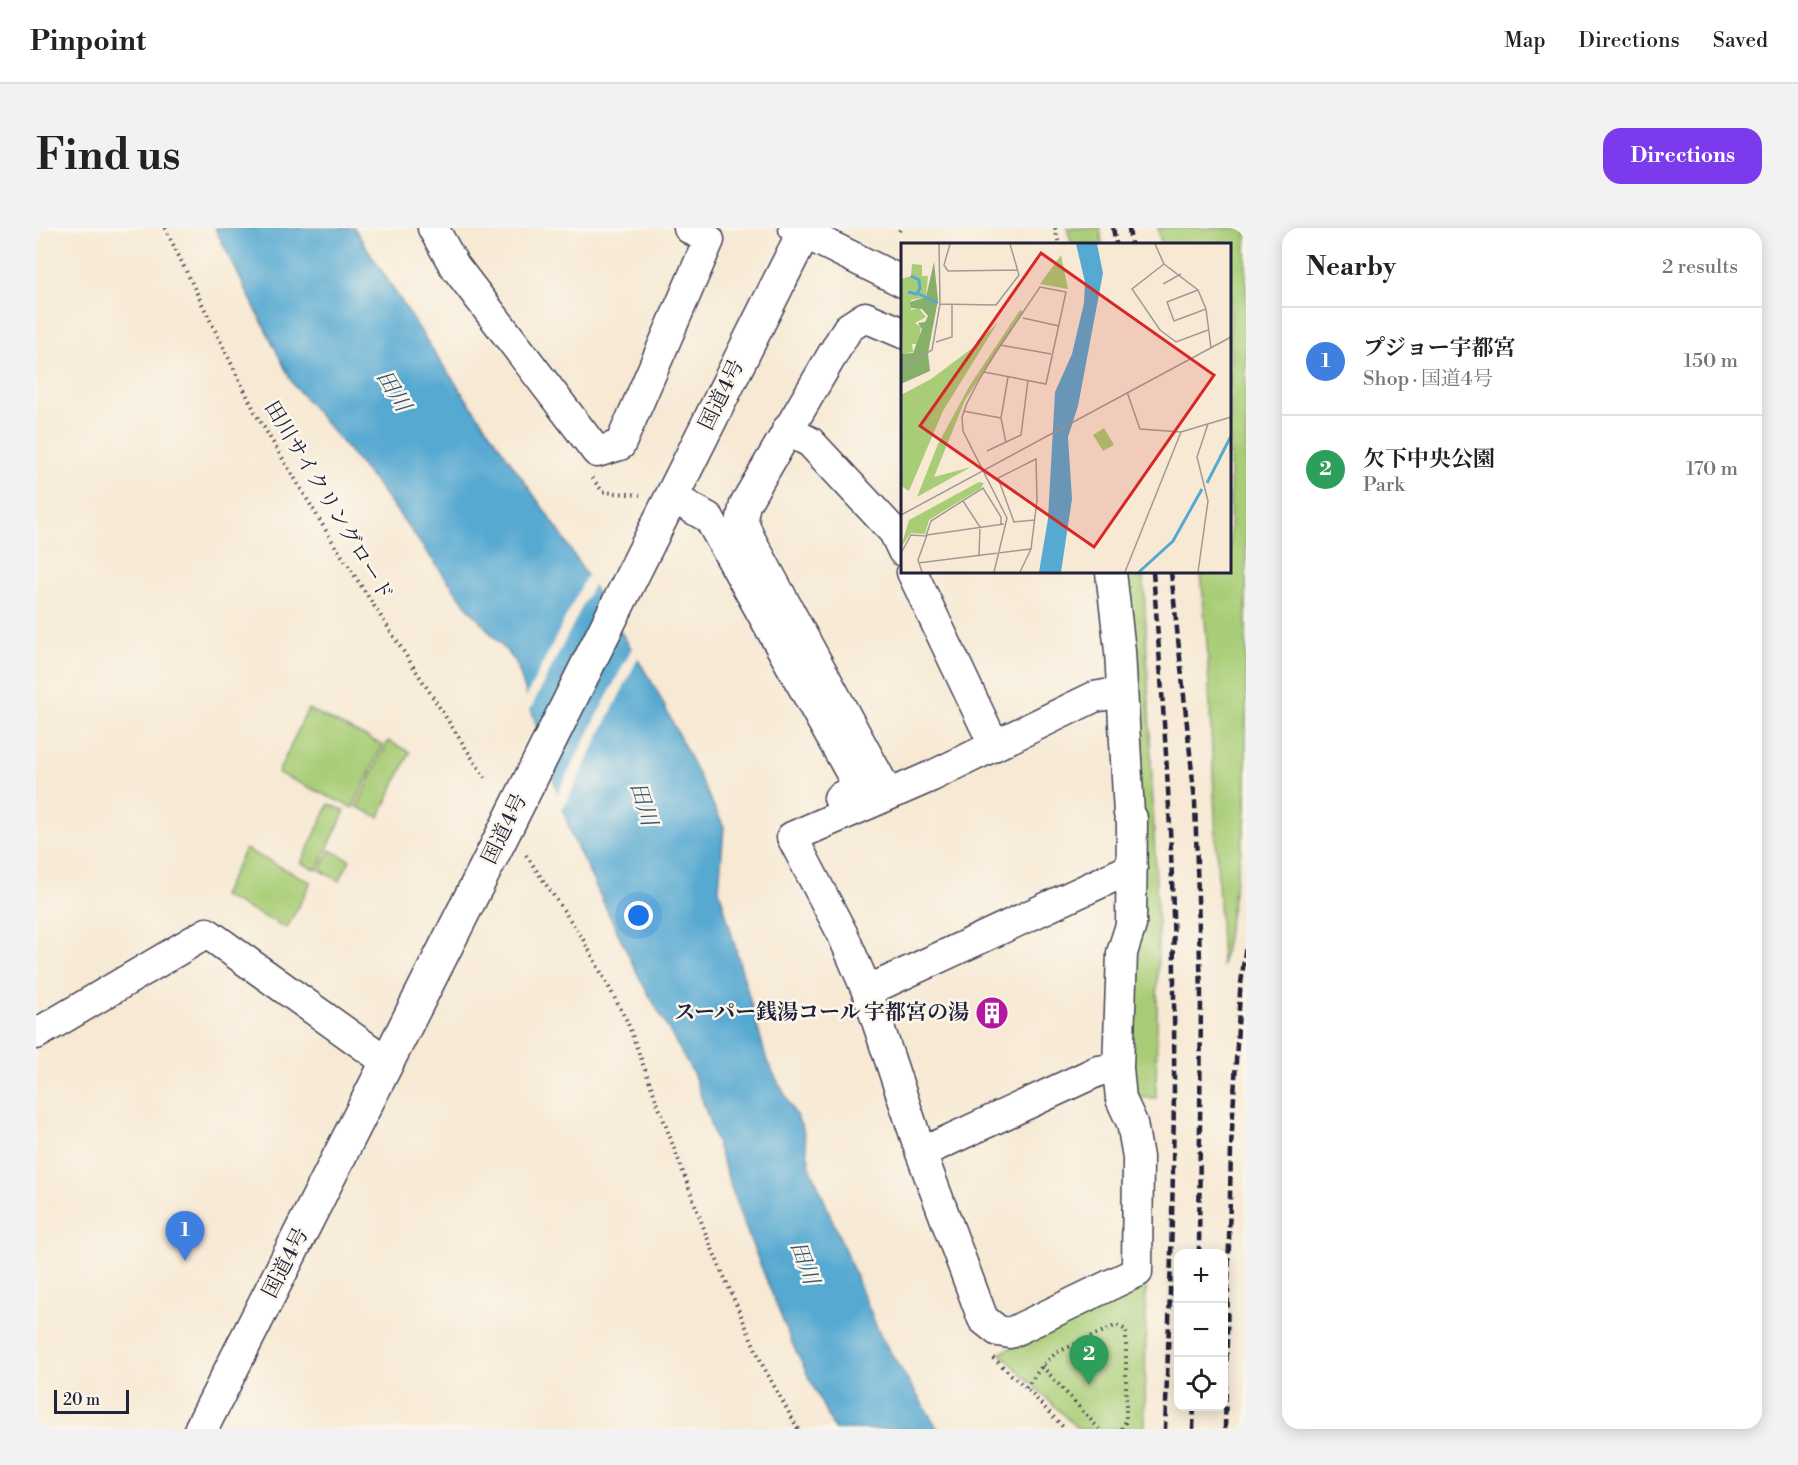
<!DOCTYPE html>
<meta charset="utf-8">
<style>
:root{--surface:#fff;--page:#f2f2f2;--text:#222;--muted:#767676;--line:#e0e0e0;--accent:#7c3aed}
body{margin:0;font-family:"Libre Bodoni","Noto Serif JP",serif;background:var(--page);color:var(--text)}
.controls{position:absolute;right:18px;bottom:18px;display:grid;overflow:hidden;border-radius:12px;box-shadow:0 3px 15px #0003}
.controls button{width:54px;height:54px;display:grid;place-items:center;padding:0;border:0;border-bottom:2px solid var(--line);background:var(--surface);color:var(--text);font:30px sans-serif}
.scale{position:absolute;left:18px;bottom:15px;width:75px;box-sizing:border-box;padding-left:6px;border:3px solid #22223b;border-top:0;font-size:16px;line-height:21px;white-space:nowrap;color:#22223b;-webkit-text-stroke:4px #fbf7ec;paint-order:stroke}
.you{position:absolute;left:603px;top:688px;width:21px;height:21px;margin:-15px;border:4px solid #fff;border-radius:50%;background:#1a73e8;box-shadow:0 0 0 9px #1a73e833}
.badge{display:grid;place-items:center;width:39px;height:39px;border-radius:50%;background:var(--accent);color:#fff;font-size:20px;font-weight:700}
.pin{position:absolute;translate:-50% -50px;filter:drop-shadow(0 2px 3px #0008)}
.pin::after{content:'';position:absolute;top:32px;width:21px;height:18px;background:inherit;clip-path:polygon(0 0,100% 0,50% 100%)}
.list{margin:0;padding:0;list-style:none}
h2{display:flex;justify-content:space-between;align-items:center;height:78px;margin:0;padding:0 24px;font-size:26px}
h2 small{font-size:20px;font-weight:400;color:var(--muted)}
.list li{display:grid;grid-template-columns:39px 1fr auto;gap:18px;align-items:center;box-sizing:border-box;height:108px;padding:0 24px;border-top:2px solid var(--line)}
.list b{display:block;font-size:22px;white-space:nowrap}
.list p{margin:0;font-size:20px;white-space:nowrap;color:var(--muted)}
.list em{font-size:20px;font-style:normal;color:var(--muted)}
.icon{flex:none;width:33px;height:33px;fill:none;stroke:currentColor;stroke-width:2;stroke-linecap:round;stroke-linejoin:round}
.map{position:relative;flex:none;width:1210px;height:1201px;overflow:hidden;border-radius:18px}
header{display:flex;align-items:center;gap:36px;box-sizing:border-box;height:84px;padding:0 30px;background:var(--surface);border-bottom:2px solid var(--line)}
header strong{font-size:28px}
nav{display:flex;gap:33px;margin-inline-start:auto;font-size:21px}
.intro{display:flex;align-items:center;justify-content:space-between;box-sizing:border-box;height:144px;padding:0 36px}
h1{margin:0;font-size:42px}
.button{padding:15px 27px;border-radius:18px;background:var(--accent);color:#fff;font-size:21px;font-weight:700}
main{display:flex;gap:36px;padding:0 36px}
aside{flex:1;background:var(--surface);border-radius:18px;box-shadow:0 3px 15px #0003}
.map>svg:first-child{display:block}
.green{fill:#a9cd77;stroke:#667859;stroke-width:1.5}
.water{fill:#56a9d1;stroke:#3c6686;stroke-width:1.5}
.pier{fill:#f7e9d4}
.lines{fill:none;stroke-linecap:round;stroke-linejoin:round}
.minor-casing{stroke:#424052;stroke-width:33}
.highway-casing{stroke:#424052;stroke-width:36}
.path{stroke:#424052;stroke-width:4;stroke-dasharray:1.5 4.5;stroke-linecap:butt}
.minor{stroke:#fff;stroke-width:30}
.highway{stroke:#fff;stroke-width:33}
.rail{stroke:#22223b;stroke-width:4.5;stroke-dasharray:9 4.5;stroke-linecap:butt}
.labels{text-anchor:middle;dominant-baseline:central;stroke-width:5;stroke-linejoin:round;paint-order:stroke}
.street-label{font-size:21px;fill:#22223b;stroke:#fbf7ec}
.poi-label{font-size:21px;font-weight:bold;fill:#22223b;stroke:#fbf7ec;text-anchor:end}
.water-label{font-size:22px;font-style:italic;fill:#375877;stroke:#fbf7ec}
.inset-river{fill:none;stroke:#56a9d1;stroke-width:3}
.inset-road{fill:none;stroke:#a29997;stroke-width:1.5}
.view{fill:#d62828;fill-opacity:0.15;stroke:#d62828;stroke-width:3}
.inset-edge{fill:none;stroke:#22223b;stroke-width:3}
</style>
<header>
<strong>Pinpoint</strong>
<nav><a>Map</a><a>Directions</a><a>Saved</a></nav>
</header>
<div class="intro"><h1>Find us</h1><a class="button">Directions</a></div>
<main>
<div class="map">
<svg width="1210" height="1201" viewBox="0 0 1210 1201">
<rect width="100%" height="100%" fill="#fbf7ec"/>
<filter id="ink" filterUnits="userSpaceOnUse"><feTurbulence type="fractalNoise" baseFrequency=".0167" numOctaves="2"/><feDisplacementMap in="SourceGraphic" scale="12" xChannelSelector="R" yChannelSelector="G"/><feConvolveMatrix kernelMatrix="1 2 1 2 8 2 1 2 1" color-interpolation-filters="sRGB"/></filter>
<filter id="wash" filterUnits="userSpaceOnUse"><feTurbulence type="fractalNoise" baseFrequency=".008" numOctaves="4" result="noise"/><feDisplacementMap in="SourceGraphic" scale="24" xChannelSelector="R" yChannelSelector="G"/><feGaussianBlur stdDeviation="1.35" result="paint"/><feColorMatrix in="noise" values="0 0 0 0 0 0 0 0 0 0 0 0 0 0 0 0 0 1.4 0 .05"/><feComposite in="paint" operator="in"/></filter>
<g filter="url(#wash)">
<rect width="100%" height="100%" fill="#f7e9d4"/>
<!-- green -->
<path class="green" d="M 1031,0 L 1064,0 L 1066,16 L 1036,16 Z
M 1122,0 L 1210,0 L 1210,590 L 1186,739 L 1171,415 L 1165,344 L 1194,344 L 1194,16 L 1125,16 Z
M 1088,344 L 1106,344 L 1108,356 L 1122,704 L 1120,870 L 1096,869 Z
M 272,481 L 347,517 L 317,580 L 242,545 Z
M 352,513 L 374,524 L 343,589 L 321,579 Z
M 293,576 L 309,583 L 281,642 L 265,635 Z
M 209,621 L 275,654 L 251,700 L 186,668 Z
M 294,622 L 314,632 L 303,653 L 284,642 Z
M 1110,1055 L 1109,1201 L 1042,1201 L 964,1125 Z"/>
<!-- water -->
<path class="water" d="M 179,0 L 318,0 L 404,133 L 523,303 L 620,461 L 688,599 L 683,661 L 731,833 L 767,901 L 774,938 L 845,1109 L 902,1201 L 798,1201 L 755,1113 L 704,986 L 658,847 L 604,751 L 536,609 L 480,434 L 430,377 L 343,259 L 257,156 Z"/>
<!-- pier -->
<path class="pier" d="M 552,345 L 558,355 L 493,484 L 489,471 Z
M 597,418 L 603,428 L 525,584 L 520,569 Z"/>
</g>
<g filter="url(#ink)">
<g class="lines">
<defs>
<path id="minor" d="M 397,0 L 418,37 L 561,224 L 584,217 L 673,12 L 653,0
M 758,0 L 867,54
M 751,202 L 774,214 L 858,304 L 867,323
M 636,269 L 673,290 L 819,552 L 815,563 L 803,570
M 876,344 L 958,517
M 1075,344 L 1084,423 L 1093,586 L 1096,590 L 1095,697 L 1086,725 L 1082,840 L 1085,871 L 1096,895 L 1102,929 L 1101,1044 L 974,1105 L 962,1103 L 947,1091 L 885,925 L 831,763 L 806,705 L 756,609 L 896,548 L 1058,469 L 1086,464
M 852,566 L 713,309 L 706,290 L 709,276 L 812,100 L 829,89 L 867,105
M 831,763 L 1096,640
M 0,806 L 171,705 L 351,834
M 885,925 L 1062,843 L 1082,840"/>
<path id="highway" d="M 165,1201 L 472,596 L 770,0"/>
</defs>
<!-- minor casing -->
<use href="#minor" class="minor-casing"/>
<!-- highway casing -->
<use href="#highway" class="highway-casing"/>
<!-- path -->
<path class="path" d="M 129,0 L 221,188 L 295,311 L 449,550
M 1019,0 L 1023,16
M 863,3 L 865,0
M 556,250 L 567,264 L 604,267
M 490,627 L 547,711 L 591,793 L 671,1009 L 726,1136 L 762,1201
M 957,1130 L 990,1160 L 1029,1201
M 1006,1138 L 1063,1201
M 990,1160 L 1006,1138 L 1020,1125 L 1081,1097 L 1090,1102 L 1090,1193 L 1086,1201"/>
<!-- minor -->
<use href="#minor" class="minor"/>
<!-- highway -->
<use href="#highway" class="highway"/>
<!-- rail -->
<path class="rail" d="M 1077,0 L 1080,16
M 1093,0 L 1095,16
M 1117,344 C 1128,484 1138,625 1138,765 C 1139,910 1135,1056 1129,1201
M 1135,344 L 1159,573 L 1165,765 L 1163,1026
M 1157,1201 L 1158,1178
M 1189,1201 L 1195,920 L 1204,764 L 1210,716"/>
</g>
</g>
<!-- icons -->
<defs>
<symbol id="building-disc" viewBox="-11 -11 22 22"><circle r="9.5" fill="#b5179e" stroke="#fbf7ec"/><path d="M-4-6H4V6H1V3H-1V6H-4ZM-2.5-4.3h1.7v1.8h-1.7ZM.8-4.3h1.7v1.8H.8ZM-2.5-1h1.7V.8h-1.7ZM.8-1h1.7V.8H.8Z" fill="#fff"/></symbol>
</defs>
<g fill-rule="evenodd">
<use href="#building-disc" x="937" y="766" width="38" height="38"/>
</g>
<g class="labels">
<!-- street labels -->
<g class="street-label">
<text transform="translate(686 167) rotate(-64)">国道4号</text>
<text transform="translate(292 273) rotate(59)">田川サイクリングロード</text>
<text transform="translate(469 601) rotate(-64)">国道4号</text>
<text transform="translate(250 1035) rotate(-63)">国道4号</text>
</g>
<!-- poi labels -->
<g class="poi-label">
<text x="933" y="785">スーパー銭湯コール 宇都宮の湯</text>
</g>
<!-- water labels -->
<g class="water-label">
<text transform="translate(357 163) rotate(59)">田川</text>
<text transform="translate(607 576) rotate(73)">田川</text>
<text transform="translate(768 1035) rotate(70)">田川</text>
</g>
</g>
<!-- overview -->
<g transform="translate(865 15)">
<rect width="330" height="330" fill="#f7e9d4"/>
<path d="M 160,12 L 167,46 L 139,41 ZM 11,21 L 21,22 L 21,33 L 27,33 L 25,54 L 10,57 L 10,67 L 18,65 L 25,74 L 14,80 L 20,84 L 17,101 L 11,101 L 12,109 L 2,111 L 0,36 L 10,33 ZM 119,67 L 123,69 L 64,157 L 33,234 L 70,224 L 16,254 L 37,201 L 69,142 ZM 97,79 L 42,168 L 8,248 L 0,243 L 0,152 L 30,136 L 74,103 ZM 203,185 L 213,202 L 202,208 L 192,192 ZM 78,239 L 83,240 L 80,245 L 28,277 L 24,291 L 10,290 L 0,304 L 8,277 Z" fill="#a9cd77"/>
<path d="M 33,19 L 37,57 L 27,110 L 29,128 L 0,141 L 0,111 L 12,110 L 21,86 L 17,80 L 24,79 L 27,73 L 21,66 L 10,65 L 9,59 L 25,54 Z" fill="#86b068"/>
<path d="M 175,1 L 196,1 L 202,30 L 177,163 L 167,194 L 171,256 L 160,329 L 138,329 L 147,276 L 154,149 L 171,111 L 183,60 L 184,39 Z" fill="#56a9d1"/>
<path class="inset-river" d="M 7,49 L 16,51 L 19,45 L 18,37 L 10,33M 18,51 L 37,60M 306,240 L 330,193M 238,329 L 272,298 L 301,246"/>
<path class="inset-road" d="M 49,1 L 43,22 L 47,28 L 116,27M 254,1 L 263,21 L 297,47 L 305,66 L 310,105M 263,21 L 231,46 L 259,87 L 275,99 L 307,87M 262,41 L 280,31M 297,47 L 266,59 L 273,78 L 305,66M 39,61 L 95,62 L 118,32 L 109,1M 122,75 L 158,83M 35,99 L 51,94 L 51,62M 99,102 L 150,111M 0,125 L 31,107 L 39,61 L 38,1M 83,129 L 145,141 L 165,49 L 139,44 L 95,109 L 79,135 L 66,160 L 61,174 L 62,188 L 106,275 L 93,329M 226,149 L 239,186 L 280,189 L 330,174M 62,168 L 100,175M 105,200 L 100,175 L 107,134M 86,208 L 120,192 L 127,137M 62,258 L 79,284 L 78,312M 0,272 L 330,94M 112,279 L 134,277M 113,279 L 97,235 L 135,216 L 136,257 L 130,306M 0,310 L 10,292 L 25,293 L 30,278 L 82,245 L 100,274 L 100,281M 17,320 L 130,306 L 119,329M 21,329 L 17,317 L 26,292 L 103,281M 224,329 L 280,189M 297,329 L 307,258 L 296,214 L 307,181"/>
<path class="view" d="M 140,10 L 313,132 L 193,304 L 19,183 Z"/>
<rect width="330" height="330" class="inset-edge"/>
</g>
</svg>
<div class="controls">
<button>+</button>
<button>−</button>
<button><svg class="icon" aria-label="locate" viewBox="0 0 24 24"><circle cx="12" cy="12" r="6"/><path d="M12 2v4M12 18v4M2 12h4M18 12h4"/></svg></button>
</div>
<div class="scale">20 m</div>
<div class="you"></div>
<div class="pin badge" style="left:149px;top:1033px;background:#3f7fe0">1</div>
<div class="pin badge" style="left:1053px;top:1157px;background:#2e9e5b">2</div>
</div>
<aside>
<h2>Nearby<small>2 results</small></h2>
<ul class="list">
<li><span class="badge" style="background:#3f7fe0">1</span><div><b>プジョー宇都宮</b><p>Shop · 国道4号</p></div><em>150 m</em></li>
<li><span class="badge" style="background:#2e9e5b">2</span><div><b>欠下中央公園</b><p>Park</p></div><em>170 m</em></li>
</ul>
</aside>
</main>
